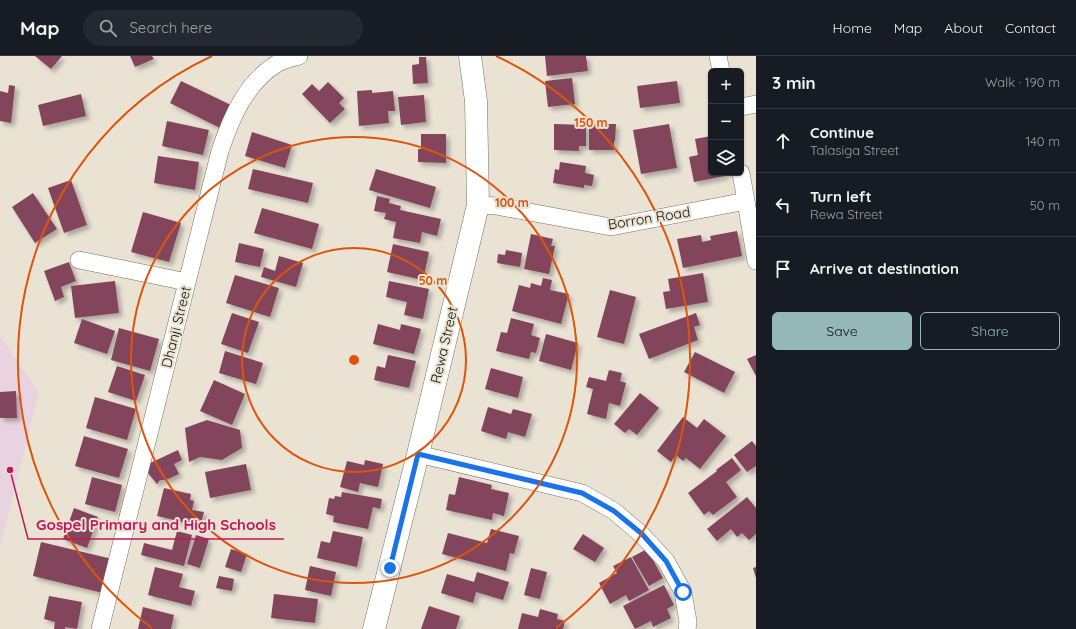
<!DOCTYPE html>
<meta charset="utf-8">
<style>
:root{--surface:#171b24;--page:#242831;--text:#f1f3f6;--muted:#9ea1a6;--line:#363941;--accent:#94b7b7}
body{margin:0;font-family:Quicksand,sans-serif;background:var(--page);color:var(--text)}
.controls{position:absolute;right:12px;top:12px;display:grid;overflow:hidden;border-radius:6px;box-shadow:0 1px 3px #0004}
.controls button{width:36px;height:36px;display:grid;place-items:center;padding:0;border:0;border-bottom:1px solid var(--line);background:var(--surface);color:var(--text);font:20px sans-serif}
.stop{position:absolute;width:12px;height:12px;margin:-9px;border:3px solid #1a73e8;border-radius:50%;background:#fff}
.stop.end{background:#1a73e8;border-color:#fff;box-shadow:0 1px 4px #0008}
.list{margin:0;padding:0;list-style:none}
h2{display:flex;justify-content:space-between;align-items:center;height:52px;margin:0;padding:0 16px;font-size:17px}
h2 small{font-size:13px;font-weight:400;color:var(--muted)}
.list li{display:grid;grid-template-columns:26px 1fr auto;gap:12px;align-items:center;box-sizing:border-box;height:64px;padding:0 16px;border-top:1px solid var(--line)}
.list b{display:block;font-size:15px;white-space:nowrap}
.list p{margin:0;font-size:13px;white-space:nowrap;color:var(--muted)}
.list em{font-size:13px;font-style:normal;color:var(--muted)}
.actions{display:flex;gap:8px;padding:12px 16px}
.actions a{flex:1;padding:9px 0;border:1px solid var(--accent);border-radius:6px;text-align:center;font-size:14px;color:var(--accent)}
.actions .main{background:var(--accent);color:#111}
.icon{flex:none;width:22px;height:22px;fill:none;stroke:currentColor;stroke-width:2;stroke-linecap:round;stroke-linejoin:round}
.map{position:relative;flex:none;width:756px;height:573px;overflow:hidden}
header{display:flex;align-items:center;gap:24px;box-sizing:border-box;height:56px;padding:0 20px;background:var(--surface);border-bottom:1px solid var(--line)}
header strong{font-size:19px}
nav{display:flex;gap:22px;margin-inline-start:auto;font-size:14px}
.search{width:280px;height:36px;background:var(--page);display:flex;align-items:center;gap:10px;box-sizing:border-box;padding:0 14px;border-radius:22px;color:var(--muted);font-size:15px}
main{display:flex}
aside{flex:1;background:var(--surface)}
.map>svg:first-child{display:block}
.education{fill:#e9d3e0}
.building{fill:#83445c;filter:url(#shadow)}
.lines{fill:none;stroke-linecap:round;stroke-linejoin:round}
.street-casing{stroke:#787164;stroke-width:18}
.primary-casing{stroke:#787164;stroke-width:23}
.street{stroke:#fff;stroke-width:17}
.primary{stroke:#fff;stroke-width:22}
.route{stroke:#1a73e8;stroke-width:5}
.ring{fill:none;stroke:#dd550c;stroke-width:2}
.labels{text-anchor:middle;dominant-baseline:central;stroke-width:4;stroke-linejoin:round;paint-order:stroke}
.street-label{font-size:14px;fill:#13110c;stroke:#eae3d4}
.centre{fill:#dd550c;stroke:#eae3d4;stroke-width:2}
.ring-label{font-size:12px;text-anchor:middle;font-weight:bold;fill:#dd550c;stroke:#eae3d4;stroke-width:4;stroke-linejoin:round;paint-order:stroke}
.leader{fill:none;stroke:#c2185b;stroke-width:1.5}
.callout-dot{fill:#c2185b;stroke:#eae3d4;stroke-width:1.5}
.callout-label{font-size:15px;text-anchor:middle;font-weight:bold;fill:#c2185b;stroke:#eae3d4;stroke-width:4;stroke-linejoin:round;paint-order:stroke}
</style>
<header>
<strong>Map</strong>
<div class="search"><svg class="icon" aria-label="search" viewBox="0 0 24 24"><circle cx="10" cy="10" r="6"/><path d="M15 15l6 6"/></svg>Search here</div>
<nav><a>Home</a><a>Map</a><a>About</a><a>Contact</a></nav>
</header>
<main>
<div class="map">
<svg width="756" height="573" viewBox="0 0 756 573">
<defs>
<filter id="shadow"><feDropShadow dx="3.5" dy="3.5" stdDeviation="2" flood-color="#0004"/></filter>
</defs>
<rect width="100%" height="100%" fill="#eae3d4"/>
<!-- education -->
<path class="education" d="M 0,280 L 39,337 L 0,491 Z"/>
<!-- building -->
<path class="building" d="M 35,0 L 62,0 L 51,13 Z
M 130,0 L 152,0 L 154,3 L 135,11 Z
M 545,0 L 586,0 L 588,15 L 547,20 Z
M 419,1 L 426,1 L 428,27 L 413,28 L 412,9 L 419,8 Z
M 572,22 L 575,48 L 548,51 L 545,25 Z
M 181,25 L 231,49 L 220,72 L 170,47 Z
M 677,25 L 680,47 L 640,52 L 637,30 Z
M 328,26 L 344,42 L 339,47 L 345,53 L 330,67 L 302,38 L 312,28 L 319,35 Z
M 9,29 L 15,30 L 11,67 L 0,65 L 0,35 L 8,37 Z
M 372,34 L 372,37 L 393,35 L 395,55 L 388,55 L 389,67 L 359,70 L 357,35 Z
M 81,38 L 86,60 L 43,70 L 38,49 Z
M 424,39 L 426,66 L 401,69 L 398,41 Z
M 167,65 L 209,74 L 203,99 L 162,90 Z
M 554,68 L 586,69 L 586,90 L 579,90 L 579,95 L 554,94 Z
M 589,68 L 616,68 L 615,85 L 614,85 L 614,94 L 589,94 Z
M 669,68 L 677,112 L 641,118 L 633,74 Z
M 252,76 L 292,89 L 285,112 L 245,100 Z
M 421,78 L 446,78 L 446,107 L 418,106 L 418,93 L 421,93 Z
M 711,80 L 711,117 L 725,117 L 725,120 L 694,126 L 689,101 L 698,99 L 695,83 Z
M 158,100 L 199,106 L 195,134 L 154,127 Z
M 560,106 L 586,110 L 585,117 L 594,119 L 592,130 L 584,129 L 584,132 L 553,127 L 555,113 L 559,114 Z
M 253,113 L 313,127 L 308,147 L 248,133 Z
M 376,113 L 436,131 L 430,152 L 369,134 Z
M 71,124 L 87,169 L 64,177 L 48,132 Z
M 33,137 L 57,173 L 35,187 L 12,151 Z
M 377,140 L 390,143 L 389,147 L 401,150 L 400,154 L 441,163 L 437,180 L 422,176 L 420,187 L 393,182 L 396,166 L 384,163 L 386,157 L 374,155 Z
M 262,152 L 319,168 L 312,193 L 254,177 Z
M 143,156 L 181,167 L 169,206 L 131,196 Z
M 737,175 L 742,200 L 683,212 L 677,183 L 701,179 L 702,186 L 711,184 L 710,180 Z
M 531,178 L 553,183 L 551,190 L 555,190 L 549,218 L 524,213 Z
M 239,187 L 264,193 L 260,211 L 235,206 Z
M 393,188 L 429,196 L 423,224 L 387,216 Z
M 506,194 L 522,197 L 520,211 L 497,207 L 498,198 L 505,199 Z
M 279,200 L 303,207 L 296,231 L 261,221 L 264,211 L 275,215 Z
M 69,206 L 76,225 L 61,231 L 64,241 L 55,245 L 44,215 Z
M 703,217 L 708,246 L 666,253 L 663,236 L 670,235 L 668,223 Z
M 235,219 L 279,232 L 270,261 L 226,247 Z
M 543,222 L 552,224 L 550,234 L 569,238 L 561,268 L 512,255 L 519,229 L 530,232 L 531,227 L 541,230 Z
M 115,225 L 119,257 L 75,262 L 71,230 Z
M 389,225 L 429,233 L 423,263 L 404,259 L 407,246 L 386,241 Z
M 610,234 L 636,241 L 624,288 L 597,281 Z
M 232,257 L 259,266 L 248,297 L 221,288 Z
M 696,257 L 700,269 L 694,271 L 698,284 L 649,303 L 639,278 Z
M 511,262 L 534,268 L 531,279 L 540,282 L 536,297 L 531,296 L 529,303 L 496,295 L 501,276 L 507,277 Z
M 82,263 L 115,275 L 107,298 L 74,287 Z
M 378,268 L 400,274 L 401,268 L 421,273 L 414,298 L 373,288 Z
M 119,272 L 159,283 L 150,315 L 111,304 Z
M 546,278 L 578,287 L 571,314 L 539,305 Z
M 225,295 L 263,307 L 256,328 L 219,317 Z
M 695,296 L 735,316 L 724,337 L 684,316 Z
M 388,299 L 416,305 L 409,332 L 374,324 L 377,310 L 385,312 Z
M 756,299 L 756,320 L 747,303 Z
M 117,310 L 145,319 L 136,345 L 108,336 Z
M 491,312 L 523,321 L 518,342 L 485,333 Z
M 609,314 L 622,317 L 620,325 L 626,327 L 620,350 L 609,347 L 606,363 L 587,358 L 593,333 L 586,331 L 589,321 L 606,325 Z
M 214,324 L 245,338 L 232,369 L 200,355 Z
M 16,335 L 17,362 L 0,362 L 0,336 Z
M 640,337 L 659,352 L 637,379 L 629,373 L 625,377 L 614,368 Z
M 95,341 L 136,353 L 127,384 L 86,372 Z
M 488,351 L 511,358 L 513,353 L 532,358 L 525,381 L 508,376 L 506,383 L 481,375 Z
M 683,361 L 697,372 L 704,363 L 726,380 L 700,413 L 686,402 L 683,405 L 676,399 L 671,406 L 657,395 Z
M 207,364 L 240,374 L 242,392 L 222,404 L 200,401 L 189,406 L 185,372 Z
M 84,380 L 128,393 L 119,422 L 75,410 Z
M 752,385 L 756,390 L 756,410 L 747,416 L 734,399 Z
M 178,394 L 182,404 L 174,408 L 179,418 L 166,424 L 160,424 L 157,428 L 147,416 L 148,408 Z
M 732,402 L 741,414 L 726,426 L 737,441 L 713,459 L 709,455 L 704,459 L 688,437 L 717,415 L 716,414 Z
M 365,404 L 383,408 L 378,431 L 360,427 L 358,436 L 340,431 L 347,405 L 364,409 Z
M 246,408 L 251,434 L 210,442 L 205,416 Z
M 92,421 L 122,429 L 115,456 L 85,448 Z
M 459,421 L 492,429 L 491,433 L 509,437 L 504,460 L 493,457 L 492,464 L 446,454 L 449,438 L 455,439 Z
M 164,432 L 191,438 L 190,444 L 194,445 L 192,454 L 204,456 L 200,470 L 157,460 Z
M 342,436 L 382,443 L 380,453 L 373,451 L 368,473 L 333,466 L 334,460 L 326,458 L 329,442 L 334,443 L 335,440 L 341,441 Z
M 747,441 L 756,452 L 756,478 L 749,484 L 742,477 L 737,481 L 731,473 L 717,485 L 707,473 Z
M 74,452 L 98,461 L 87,492 L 63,483 Z
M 491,473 L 519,480 L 514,498 L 510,497 L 506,515 L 442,498 L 448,477 L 487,487 Z
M 177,475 L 192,479 L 184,510 L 141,499 L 144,487 L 172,494 Z
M 333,475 L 363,481 L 357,511 L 317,502 L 321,485 L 330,487 Z
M 583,478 L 604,492 L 595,506 L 573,493 Z
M 196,479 L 209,483 L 200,512 L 187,508 Z
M 41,486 L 112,503 L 103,537 L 33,520 Z
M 231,493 L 247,498 L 241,516 L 225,511 Z
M 647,493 L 663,522 L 649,530 L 632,501 Z
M 631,501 L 649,534 L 629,545 L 626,539 L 610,548 L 599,527 L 617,517 L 613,510 Z
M 310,510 L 336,516 L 331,540 L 305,534 Z
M 155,511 L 183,518 L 179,531 L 195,535 L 191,550 L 148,539 Z
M 756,511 L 756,522 L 753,512 Z
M 531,512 L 547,516 L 540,543 L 524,539 Z
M 477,516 L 509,526 L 503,544 L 476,536 L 473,547 L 441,537 L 447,518 L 474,526 Z
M 219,520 L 234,523 L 232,535 L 216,532 Z
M 664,529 L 674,549 L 667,553 L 671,562 L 653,571 L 651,565 L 635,573 L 623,550 Z
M 274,538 L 318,543 L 315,567 L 271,562 Z
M 49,540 L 82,546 L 77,573 L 65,571 L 65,573 L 54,573 L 55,566 L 44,563 Z
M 429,550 L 460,560 L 456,573 L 421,573 Z
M 143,551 L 174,559 L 171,573 L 138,573 Z
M 540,553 L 558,558 L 557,563 L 565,565 L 563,573 L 518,573 L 522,557 L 538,561 Z"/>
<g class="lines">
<defs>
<path id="street" d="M 718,0 L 721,15
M 741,51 L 756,48
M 746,145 L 756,205
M 478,149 L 496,150 L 611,171 L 746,145 L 741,117
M 79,204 L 187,226
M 418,398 L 582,437 L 614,455 L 642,479 L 666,505 L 683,536 L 688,566 L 687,573
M 100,573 L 220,95 C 231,62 246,26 278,7 C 284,4 292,2 299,0"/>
<path id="primary" d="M 374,573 L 418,398 L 478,149 L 476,45 L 470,0"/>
</defs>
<!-- street casing -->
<use href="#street" class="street-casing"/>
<!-- primary casing -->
<use href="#primary" class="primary-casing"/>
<!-- street -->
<use href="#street" class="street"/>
<!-- primary -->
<use href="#primary" class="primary"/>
</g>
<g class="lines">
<!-- route -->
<path class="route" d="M 390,512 L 418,398 L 582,437 L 614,455 L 642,478 L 666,505 L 683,536"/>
</g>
<!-- distance rings -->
<g class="ring">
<circle cx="354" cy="304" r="112"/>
<circle cx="354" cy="304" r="223"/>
<path d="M152 572A335 335 0 0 1 212 0M496 0A335 335 0 0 1 556 572"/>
</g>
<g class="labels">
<!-- street labels -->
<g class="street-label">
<text transform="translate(649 162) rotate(-9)">Borron Road</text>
<text transform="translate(176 271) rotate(-76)">Dhanji Street</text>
<text transform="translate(444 289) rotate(-77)">Rewa Street</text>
</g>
</g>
<circle cx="354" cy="304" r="6" class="centre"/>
<g class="ring-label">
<text x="591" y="71">150 m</text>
<text x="512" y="151">100 m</text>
<text x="433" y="229">50 m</text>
</g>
<!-- callouts -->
<path class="leader" d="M10 414L28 483H284"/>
<circle class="callout-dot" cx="10" cy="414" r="4"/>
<g class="callout-label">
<text x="156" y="474">Gospel Primary and High Schools</text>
</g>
</svg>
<div class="controls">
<button>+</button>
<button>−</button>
<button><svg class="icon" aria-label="layers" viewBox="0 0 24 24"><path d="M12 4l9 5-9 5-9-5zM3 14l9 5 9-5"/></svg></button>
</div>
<div class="stop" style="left:683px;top:536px"></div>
<div class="stop end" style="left:390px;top:512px"></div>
</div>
<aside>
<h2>3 min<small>Walk · 190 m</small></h2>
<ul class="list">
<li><svg class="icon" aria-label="ahead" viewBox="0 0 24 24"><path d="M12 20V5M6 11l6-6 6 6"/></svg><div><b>Continue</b><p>Talasiga Street</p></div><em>140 m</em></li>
<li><svg class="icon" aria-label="left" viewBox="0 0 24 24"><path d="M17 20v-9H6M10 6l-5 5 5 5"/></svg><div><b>Turn left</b><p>Rewa Street</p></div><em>50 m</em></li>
<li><svg class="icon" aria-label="arrive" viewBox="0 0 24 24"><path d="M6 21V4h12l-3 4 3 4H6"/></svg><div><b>Arrive at destination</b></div></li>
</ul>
<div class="actions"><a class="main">Save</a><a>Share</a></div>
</aside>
</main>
